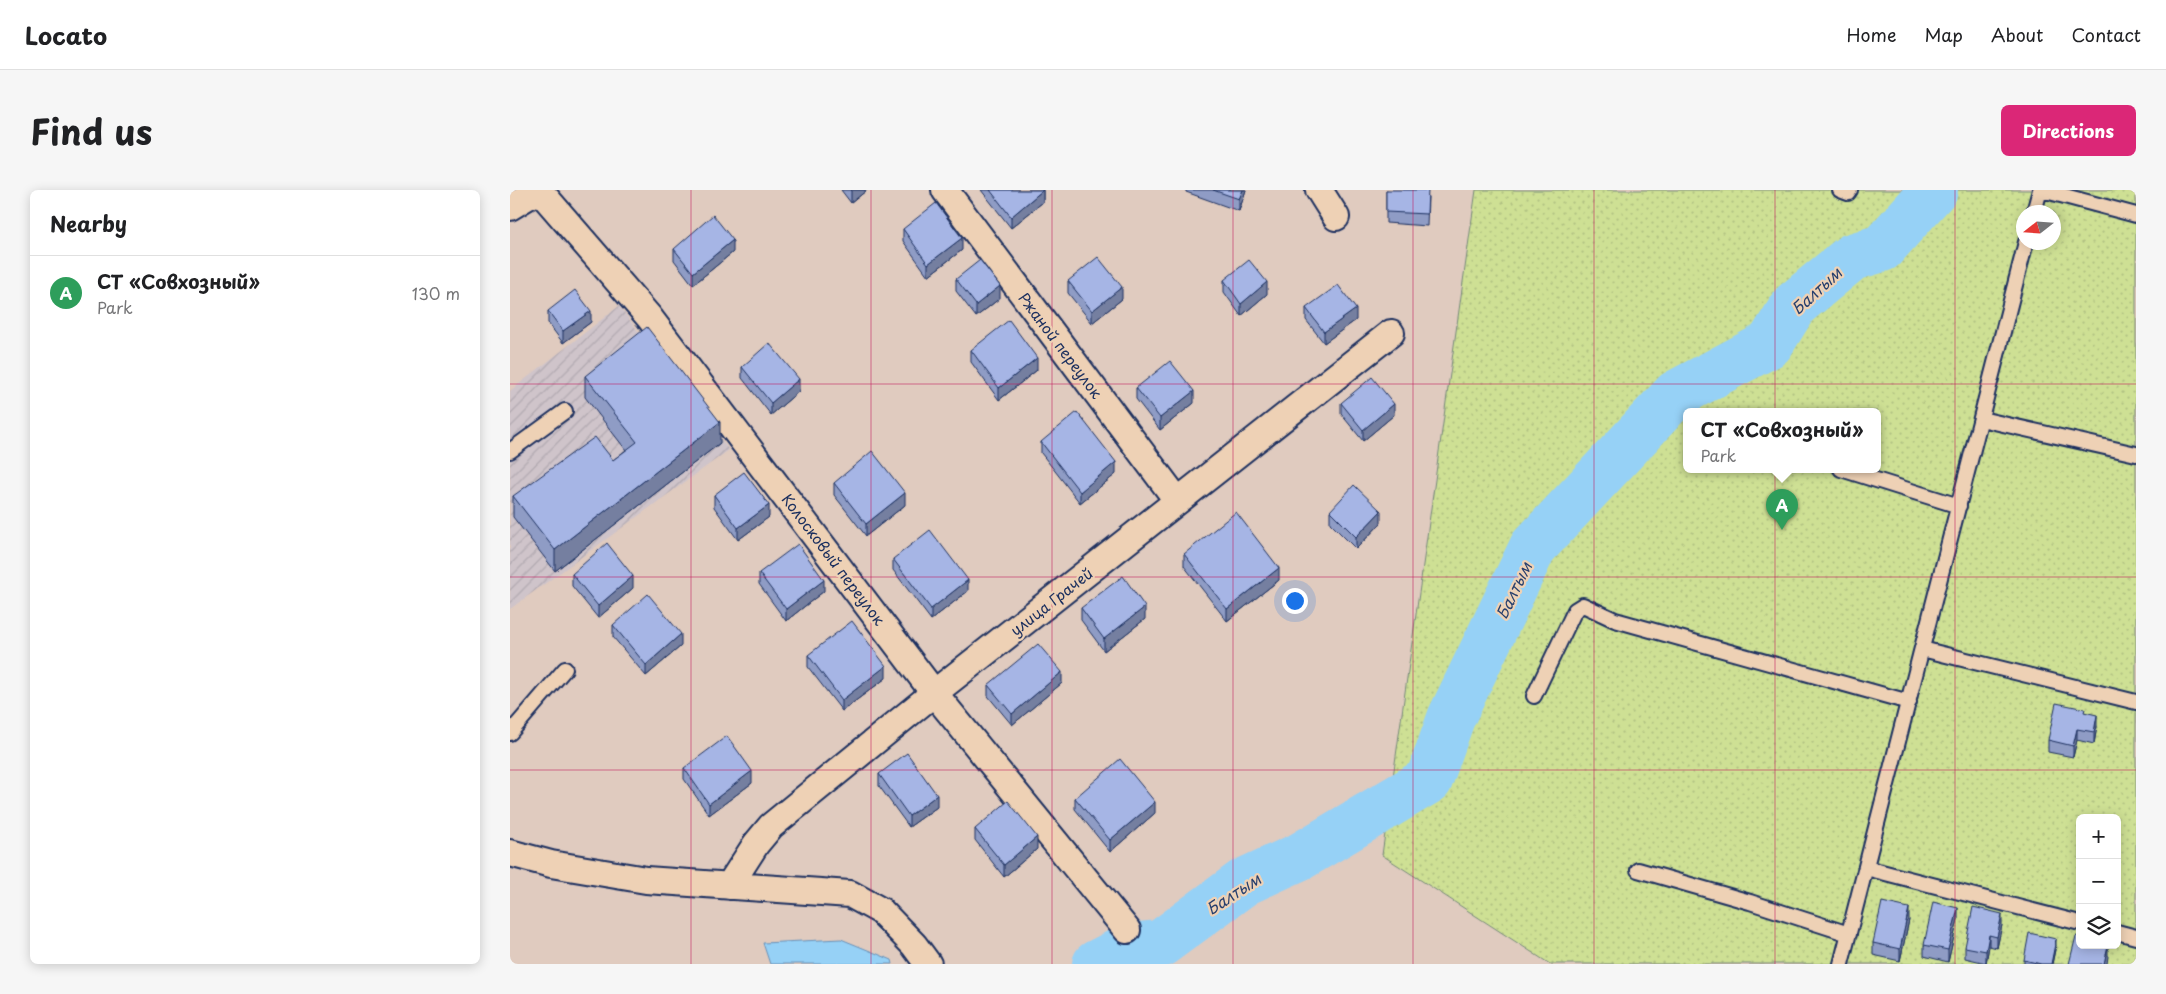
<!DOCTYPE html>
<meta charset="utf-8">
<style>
:root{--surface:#fff;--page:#f6f6f6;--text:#202124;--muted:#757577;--line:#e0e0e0;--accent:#db2777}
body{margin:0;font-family:"Playpen Sans",sans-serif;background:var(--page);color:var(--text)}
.controls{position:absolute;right:15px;bottom:15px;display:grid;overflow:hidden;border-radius:8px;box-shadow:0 2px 12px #0003}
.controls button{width:45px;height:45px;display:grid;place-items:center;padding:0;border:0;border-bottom:1px solid var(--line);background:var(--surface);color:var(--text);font:25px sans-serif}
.compass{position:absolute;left:1506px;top:15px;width:45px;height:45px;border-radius:50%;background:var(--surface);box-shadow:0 2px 12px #0003;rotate:253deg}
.you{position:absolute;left:784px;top:410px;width:18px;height:18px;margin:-12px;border:4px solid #fff;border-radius:50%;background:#1a73e8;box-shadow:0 0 0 8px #1a73e833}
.badge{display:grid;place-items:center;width:32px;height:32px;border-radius:50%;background:var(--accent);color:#fff;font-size:16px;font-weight:700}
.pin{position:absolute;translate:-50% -41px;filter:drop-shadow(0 1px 2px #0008)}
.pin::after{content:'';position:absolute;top:26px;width:18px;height:15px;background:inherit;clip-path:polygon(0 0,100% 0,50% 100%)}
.popup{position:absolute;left:1173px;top:218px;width:198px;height:65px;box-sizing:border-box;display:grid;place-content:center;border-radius:8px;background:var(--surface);filter:drop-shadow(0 1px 4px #0005);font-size:16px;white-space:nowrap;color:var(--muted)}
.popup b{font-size:19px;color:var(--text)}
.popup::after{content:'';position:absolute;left:50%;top:100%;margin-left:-10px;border:10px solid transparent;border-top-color:var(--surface)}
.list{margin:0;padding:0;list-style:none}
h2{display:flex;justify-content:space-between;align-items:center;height:65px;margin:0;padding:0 20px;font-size:21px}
h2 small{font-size:16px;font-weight:400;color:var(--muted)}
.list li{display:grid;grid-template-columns:32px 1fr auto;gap:15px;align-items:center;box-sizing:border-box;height:75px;padding:0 20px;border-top:1px solid var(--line)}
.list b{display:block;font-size:19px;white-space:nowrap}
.list p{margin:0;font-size:16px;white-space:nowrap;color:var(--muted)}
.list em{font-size:16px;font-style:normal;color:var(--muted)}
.icon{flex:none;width:28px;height:28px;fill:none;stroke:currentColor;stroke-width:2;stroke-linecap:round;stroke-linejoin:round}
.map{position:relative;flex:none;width:1626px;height:774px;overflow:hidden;border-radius:8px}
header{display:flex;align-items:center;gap:30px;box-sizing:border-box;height:70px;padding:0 25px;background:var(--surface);border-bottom:1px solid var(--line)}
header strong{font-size:24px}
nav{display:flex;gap:28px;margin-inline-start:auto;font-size:18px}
.intro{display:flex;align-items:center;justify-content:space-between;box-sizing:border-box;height:120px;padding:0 30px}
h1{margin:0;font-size:35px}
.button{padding:12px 22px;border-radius:8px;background:var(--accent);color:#fff;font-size:18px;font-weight:700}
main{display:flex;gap:30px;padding:0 30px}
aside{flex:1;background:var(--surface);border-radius:8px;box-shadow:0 2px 12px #0003}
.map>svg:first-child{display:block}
.industrial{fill:url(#industrial-furrows)}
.grass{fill:url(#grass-dots);stroke:#748879;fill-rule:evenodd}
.water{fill:#96d1f6;stroke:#6590b9}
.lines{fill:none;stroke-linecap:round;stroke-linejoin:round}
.river{stroke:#96d1f6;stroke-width:48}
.service-casing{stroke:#1b2f5e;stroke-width:18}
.minor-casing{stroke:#1b2f5e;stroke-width:30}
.service{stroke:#eed1b5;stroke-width:14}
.minor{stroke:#eed1b5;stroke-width:26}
.wall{fill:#8f9cc5;stroke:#1b2f5e}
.shaded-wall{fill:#747fa0;stroke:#1b2f5e}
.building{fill:#a6b5e5;stroke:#1b2f5e}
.grid{fill:none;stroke:#c2185b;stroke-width:1;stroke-opacity:0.55}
.labels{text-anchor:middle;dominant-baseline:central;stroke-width:4.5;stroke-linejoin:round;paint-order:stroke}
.street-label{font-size:15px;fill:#1b2f5e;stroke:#eed1b5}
.water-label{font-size:16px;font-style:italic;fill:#273f6d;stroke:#eed1b5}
</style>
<header>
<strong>Locato</strong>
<nav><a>Home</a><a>Map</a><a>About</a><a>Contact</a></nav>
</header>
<div class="intro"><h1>Find us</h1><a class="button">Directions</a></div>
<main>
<aside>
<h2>Nearby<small></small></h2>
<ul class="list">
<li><span class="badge" style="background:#2e9e5b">A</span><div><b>СТ «Совхозный»</b><p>Park</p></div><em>130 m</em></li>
</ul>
</aside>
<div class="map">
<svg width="1626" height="774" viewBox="0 0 1626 774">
<defs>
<pattern id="industrial-furrows" width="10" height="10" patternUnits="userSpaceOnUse" patternTransform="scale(1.25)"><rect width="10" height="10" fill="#cfc4ca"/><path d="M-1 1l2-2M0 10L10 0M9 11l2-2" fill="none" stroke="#b1a9b0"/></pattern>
<pattern id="grass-dots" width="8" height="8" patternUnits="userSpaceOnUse" patternTransform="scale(1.25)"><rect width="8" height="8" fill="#cee094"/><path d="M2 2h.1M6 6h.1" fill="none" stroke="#b0c082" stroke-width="1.8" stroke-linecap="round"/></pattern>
</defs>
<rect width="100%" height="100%" fill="#e0cbbf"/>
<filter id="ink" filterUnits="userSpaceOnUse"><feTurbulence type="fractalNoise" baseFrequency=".02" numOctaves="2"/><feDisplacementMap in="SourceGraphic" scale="10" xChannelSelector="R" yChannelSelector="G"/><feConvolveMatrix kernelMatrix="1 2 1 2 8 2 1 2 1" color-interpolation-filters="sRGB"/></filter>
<g filter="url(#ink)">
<!-- industrial -->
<path class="industrial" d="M 109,116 L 219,260 L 0,419 L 0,201 Z"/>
<!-- grass -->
<path class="grass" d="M 966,0 L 1626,0 L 1626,774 L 1040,774 L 872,665 ZM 1514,22 L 1544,22 L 1544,52 L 1514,52 ZM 1177,221 L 1367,221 L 1367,279 L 1177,279 ZM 1570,628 L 1607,628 L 1607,755 L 1570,755 Z"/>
<!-- water -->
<path class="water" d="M 331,749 L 382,770 L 383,774 L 260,774 L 253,753 Z"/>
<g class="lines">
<!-- river -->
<path class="river" d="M 586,774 L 619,757 L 650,754 L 734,692 L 791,666 L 919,590 L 941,528 L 1023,357 L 1166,204 L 1260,154 L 1284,115 L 1342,67 L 1372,58 L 1424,0"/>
<defs>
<path id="service" d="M 1330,0 L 1338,3 L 1340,0
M 1532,0 L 1626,25
M 1524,22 L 1530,0
M 1471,229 L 1626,264
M 0,261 L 55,221
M 1331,279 L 1449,316
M 1412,459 L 1626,512
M 1024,506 L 1065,420 L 1073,415 L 1105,430 L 1399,512
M 0,543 L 55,479
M 1356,678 L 1570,733
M 1128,680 L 1240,712 L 1339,744
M 1607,742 L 1626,747
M 1331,774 L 1516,52"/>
<path id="minor" d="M 29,0 L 139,127 L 424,503 L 617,740
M 435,0 L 667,310
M 809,0 L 826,27
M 0,17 L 28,0
M 0,663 L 41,674 L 136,690 L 340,704 L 371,721 L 404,755 L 418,774
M 219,696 L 246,654 L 261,636 L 424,503 L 881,143"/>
</defs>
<!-- service casing -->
<use href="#service" class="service-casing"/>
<!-- minor casing -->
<use href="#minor" class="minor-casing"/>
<!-- service -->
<use href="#service" class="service"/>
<!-- minor -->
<use href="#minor" class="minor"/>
</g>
<!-- wall -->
<path class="wall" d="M 331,0 L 357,0 L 341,13 Z
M 471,0 L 533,0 L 533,12 L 501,38 Z
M 676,0 L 736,0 L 729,21 L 676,2 Z
M 876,0 L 918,7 L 917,36 L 876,33 Z
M 393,39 L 452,60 L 418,86 L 393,51 Z
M 164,59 L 223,62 L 183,95 L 164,70 Z
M 446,89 L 490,108 L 466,127 L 446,101 Z
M 714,90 L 757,104 L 731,126 L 714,102 Z
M 558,91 L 612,109 L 582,133 L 558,103 Z
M 796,118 L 846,130 L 814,153 L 796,130 Z
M 38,121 L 81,132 L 53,153 L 38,133 Z
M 461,160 L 527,180 L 489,210 L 461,172 Z
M 232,177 L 289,201 L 261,225 L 232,188 Z
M 75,186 L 210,253 L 45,381 L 3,327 L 3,306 L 103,270 L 116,260 L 75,207 Z
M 626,198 L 684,213 L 650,240 L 626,209 Z
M 831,213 L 884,225 L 853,251 L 831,224 Z
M 531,252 L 606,284 L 570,313 L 531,263 Z
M 324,293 L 395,315 L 356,346 L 324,305 Z
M 204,305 L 259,327 L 228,350 L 204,317 Z
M 820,321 L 871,333 L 846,359 L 820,333 Z
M 674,364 L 769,390 L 717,431 L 674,376 Z
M 383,369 L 458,401 L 421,430 L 383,380 Z
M 249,383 L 314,401 L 276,431 L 249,394 Z
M 62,384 L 123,398 L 88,428 L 62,396 Z
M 571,418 L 635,429 L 594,461 L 571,430 Z
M 103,435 L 171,456 L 136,486 L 103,447 Z
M 298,465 L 376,488 L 332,521 L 298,477 Z
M 552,493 L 502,535 L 478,506 L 478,495 Z
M 1575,522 L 1587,536 L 1584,554 L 1567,550 L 1563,567 L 1538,562 L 1538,550 Z
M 174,578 L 242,593 L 199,625 L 174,589 Z
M 369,584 L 427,617 L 399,637 L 369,596 Z
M 565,608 L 645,623 L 600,662 L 565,619 Z
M 465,639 L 527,659 L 494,687 L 465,650 Z
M 1448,729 L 1438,772 L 1414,766 L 1414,755 Z
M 1399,730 L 1390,771 L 1363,765 L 1363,753 Z
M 1492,735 L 1487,758 L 1479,756 L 1476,773 L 1455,768 L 1455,757 Z
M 1546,755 L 1542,774 L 1514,774 L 1514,770 Z"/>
<!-- shaded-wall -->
<path class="shaded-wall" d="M 342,0 L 357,0 L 341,13 L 341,1 Z
M 533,0 L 533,12 L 501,38 L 501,27 Z
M 733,0 L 736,0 L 729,21 L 729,9 Z
M 452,48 L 452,60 L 418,86 L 418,74 Z
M 223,50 L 223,62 L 183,95 L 183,83 Z
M 757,92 L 757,104 L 731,126 L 731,114 Z
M 490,96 L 490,108 L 466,127 L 466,115 Z
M 612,97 L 612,109 L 582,133 L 582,121 Z
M 846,119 L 846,130 L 814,153 L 814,142 Z
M 81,121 L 81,132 L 53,153 L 53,141 Z
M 527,168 L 527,180 L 489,210 L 489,198 Z
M 289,189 L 289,201 L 261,225 L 261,213 Z
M 684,201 L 684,213 L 650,240 L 650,228 Z
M 884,214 L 884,225 L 853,251 L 853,240 Z
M 210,232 L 210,253 L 45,381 L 45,360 Z
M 606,272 L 606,284 L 570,313 L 570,302 Z
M 395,303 L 395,315 L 356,346 L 356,334 Z
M 259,315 L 259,327 L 228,350 L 228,338 Z
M 871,321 L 871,333 L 846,359 L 846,347 Z
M 769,378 L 769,390 L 717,431 L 717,419 Z
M 123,386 L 123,398 L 88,428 L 88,416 Z
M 314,390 L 314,401 L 276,431 L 276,419 Z
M 458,390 L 458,401 L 421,430 L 421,419 Z
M 635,417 L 635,429 L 594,461 L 594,449 Z
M 171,444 L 171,456 L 136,486 L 136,475 Z
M 376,476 L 376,488 L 332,521 L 332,510 Z
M 552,482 L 552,493 L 502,535 L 502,524 Z
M 1587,525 L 1587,536 L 1584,554 L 1584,542 Z
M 1567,539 L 1567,550 L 1563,567 L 1563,556 Z
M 242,581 L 242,593 L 199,625 L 199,614 Z
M 427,605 L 427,617 L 399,637 L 399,626 Z
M 645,612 L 645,623 L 600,662 L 600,650 Z
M 527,647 L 527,659 L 494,687 L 494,675 Z
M 1399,718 L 1399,730 L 1390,771 L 1390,759 Z
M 1448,718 L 1448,729 L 1438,772 L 1438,760 Z
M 1492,724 L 1492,735 L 1487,758 L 1487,747 Z
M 1479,745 L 1479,756 L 1476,773 L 1476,761 Z
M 1546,749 L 1546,755 L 1542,774 L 1541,774 Z
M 1598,755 L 1598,766 L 1597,774 L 1594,774 Z"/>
<!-- building -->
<path class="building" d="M 480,0 L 533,0 L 501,27 Z
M 703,0 L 733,0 L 729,9 Z
M 876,0 L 918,0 L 917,24 L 876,22 Z
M 426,13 L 452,48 L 418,74 L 393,39 Z
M 203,25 L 223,50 L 183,83 L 164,59 Z
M 588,67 L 612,97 L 582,121 L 558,91 Z
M 470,70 L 490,96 L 466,115 L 446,89 Z
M 739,70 L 757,92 L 731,114 L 714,90 Z
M 828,95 L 846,119 L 814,142 L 796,118 Z
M 65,100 L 81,121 L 53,141 L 38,121 Z
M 499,130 L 527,168 L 489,198 L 461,160 Z
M 137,137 L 210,232 L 45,360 L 3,306 L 85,247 L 103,270 L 127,252 L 75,186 Z
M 259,153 L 289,189 L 261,213 L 232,177 Z
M 660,171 L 684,201 L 650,228 L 626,198 Z
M 862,187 L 884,214 L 853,240 L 831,213 Z
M 567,222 L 606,272 L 570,302 L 531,252 Z
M 362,261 L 395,303 L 356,334 L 324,293 Z
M 234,282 L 259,315 L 228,338 L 204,305 Z
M 844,295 L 871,321 L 846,347 L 820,321 Z
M 726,322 L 769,378 L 717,419 L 674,364 Z
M 420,340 L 458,390 L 421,419 L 383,369 Z
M 97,353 L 123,386 L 88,416 L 62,384 Z
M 288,354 L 314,390 L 276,419 L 249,383 Z
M 613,386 L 635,417 L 594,449 L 571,418 Z
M 138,404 L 171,444 L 136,475 L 103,435 Z
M 342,431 L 376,476 L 332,510 L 298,465 Z
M 528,454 L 552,482 L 502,524 L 478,495 Z
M 1546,513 L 1575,519 L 1574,522 L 1587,525 L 1584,542 L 1567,539 L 1563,556 L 1538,550 Z
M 217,546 L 242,581 L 199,614 L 174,578 Z
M 397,563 L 427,605 L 399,626 L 369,584 Z
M 610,569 L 645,612 L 600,650 L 565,608 Z
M 498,611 L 527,647 L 494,675 L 465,639 Z
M 1372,712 L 1399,718 L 1390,759 L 1363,753 Z
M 1423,712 L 1448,718 L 1438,760 L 1414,755 Z
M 1463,717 L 1492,724 L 1487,747 L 1479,745 L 1476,761 L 1455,757 Z
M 1519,743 L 1546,749 L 1541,774 L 1531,774 L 1514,770 Z
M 1566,746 L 1570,747 L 1570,755 L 1598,755 L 1594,774 L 1559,774 Z"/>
</g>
<!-- grid -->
<path class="grid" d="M 181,0 L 181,774M 361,0 L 361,774M 542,0 L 542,774M 723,0 L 723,774M 903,0 L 903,774M 1084,0 L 1084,774M 1265,0 L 1265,774M 1445,0 L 1445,774M 0,194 L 1626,194M 0,387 L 1626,387M 0,580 L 1626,580"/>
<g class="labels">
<!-- street labels -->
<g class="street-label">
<text transform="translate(551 155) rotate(53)">Ржаной переулок</text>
<text transform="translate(324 369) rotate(53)">Колосковый переулок</text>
<text transform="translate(541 411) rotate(-38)">улица Грачей</text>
</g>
<!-- water labels -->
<g class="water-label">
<text transform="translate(1306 100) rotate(-42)">Балтым</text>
<text transform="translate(1003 400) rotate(-64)">Балтым</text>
<text transform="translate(723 703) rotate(-33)">Балтым</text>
</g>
</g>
</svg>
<div class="controls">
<button>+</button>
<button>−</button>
<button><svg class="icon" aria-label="layers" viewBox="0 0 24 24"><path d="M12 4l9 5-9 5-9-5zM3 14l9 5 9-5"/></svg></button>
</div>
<svg class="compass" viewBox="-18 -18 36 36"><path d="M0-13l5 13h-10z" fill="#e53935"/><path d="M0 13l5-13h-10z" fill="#757577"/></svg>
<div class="you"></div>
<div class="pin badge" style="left:1272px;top:340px;background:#2e9e5b">A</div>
<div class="popup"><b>СТ «Совхозный»</b>Park</div>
</div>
</main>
